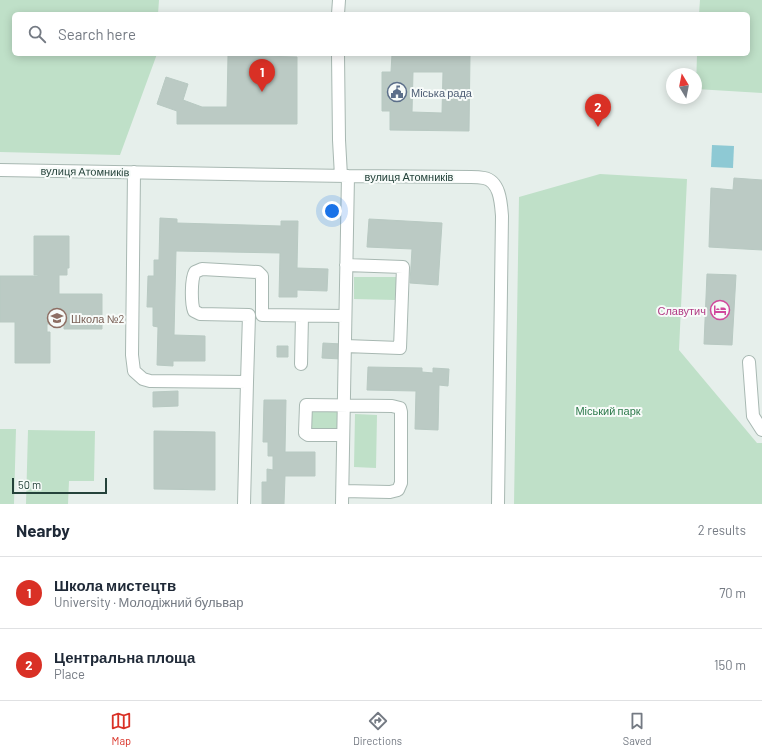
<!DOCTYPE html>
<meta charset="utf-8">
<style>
:root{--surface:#fff;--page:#f2f2f3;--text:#1f2937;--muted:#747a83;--line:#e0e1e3;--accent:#d93025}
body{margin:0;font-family:Barlow,sans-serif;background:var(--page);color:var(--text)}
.compass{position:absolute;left:666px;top:68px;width:36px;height:36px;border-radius:50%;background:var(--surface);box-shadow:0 2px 10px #0003;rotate:350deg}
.scale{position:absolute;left:12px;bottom:10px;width:95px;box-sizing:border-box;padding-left:4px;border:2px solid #24423a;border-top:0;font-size:11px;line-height:14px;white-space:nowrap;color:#24423a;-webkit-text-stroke:3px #f7fbf9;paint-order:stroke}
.you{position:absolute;left:332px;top:211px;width:14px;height:14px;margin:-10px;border:3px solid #fff;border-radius:50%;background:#1a73e8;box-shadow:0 0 0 6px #1a73e833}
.badge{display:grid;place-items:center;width:26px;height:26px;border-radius:50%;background:var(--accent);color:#fff;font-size:13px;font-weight:700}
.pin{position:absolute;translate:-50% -33px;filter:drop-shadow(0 1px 2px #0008)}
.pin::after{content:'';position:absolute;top:21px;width:14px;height:12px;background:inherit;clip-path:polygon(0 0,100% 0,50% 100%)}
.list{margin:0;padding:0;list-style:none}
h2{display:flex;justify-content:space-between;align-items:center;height:52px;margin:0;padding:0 16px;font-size:17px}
h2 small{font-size:13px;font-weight:400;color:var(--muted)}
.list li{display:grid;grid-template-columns:26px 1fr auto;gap:12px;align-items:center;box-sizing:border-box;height:72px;padding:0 16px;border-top:1px solid var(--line)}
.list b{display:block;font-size:15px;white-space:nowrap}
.list p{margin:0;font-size:13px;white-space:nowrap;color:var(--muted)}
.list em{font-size:13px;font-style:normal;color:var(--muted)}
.icon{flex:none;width:22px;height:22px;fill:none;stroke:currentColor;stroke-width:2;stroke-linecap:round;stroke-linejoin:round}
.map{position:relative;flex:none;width:762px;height:504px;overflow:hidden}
.search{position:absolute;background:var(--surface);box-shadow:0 2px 10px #0003;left:12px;right:12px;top:12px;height:44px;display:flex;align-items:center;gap:10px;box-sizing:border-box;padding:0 14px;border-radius:6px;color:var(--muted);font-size:15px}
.sheet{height:196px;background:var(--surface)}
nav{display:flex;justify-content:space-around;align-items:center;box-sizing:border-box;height:56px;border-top:1px solid var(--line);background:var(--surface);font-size:11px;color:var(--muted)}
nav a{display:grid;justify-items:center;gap:2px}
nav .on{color:var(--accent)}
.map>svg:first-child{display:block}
.green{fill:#bfe0c8}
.water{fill:#8ec9d4}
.building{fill:#bbcac4;stroke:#b8c9c2;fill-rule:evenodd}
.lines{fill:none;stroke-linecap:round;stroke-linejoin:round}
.minor-casing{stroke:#a8b8b2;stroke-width:14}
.minor{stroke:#fff;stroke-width:12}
.labels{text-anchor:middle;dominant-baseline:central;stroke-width:4;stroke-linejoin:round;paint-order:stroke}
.service-label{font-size:11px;fill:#4e5e75;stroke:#f7fbf9;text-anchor:start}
.street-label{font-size:11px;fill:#24423a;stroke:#f7fbf9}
.hotel-label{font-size:11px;fill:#b23c85;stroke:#f7fbf9;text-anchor:end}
.education-label{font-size:11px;fill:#785e54;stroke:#f7fbf9;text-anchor:start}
.park-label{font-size:11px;fill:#2d7a4b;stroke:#f7fbf9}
</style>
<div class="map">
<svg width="762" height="504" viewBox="0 0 762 504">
<rect width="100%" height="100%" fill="#e6efeb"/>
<!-- green -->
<path class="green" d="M 0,0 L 159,0 L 158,14 L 14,14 L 14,54 L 157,54 L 120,155 L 0,152 Z
M 700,0 L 762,0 L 762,93 L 696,89 L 697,54 L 748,54 L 748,14 L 699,14 Z
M 600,174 L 687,179 L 679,350 L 757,443 L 762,443 L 762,504 L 514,504 L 519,197 Z
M 354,277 L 396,277 L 396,300 L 354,299 Z
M 310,410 L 339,411 L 338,428 L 336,430 L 312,429 L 310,428 Z
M 355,414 L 377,415 L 376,468 L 354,467 Z
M 0,429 L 16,429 L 14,504 L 0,504 Z
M 28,430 L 95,431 L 94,481 L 69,481 L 68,504 L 26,504 Z"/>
<!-- water -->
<path class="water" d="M 712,145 L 734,146 L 733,168 L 711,167 Z"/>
<!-- building -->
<path class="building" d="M 392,54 L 470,54 L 469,131 L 390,130 L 390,111 L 382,111 L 382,72 L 391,72 ZM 413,72 L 443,72 L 442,113 L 412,112 Z
M 228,55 L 297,57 L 297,124 L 177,124 L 177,111 L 157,104 L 166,77 L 188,84 L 183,100 L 202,107 L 227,107 Z
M 734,178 L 762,180 L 762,250 L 709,247 L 711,188 L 733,190 Z
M 160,218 L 177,219 L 177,223 L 281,226 L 281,221 L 298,221 L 297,268 L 328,269 L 327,291 L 297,290 L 297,297 L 279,297 L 280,253 L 176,251 L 174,335 L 205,336 L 205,361 L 173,361 L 173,366 L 157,365 L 158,327 L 153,326 L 153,307 L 147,307 L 148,276 L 154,276 L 154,260 L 159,260 Z
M 369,219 L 442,223 L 438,285 L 410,283 L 412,249 L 367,247 Z
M 34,236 L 69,236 L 69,268 L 67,268 L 67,275 L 59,275 L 59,294 L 102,294 L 102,329 L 64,329 L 64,322 L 50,322 L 50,324 L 47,324 L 47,332 L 50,332 L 50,363 L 15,363 L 15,322 L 0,322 L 0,276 L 38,276 L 38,275 L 34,275 Z
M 707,274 L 736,275 L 732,345 L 704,344 Z
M 323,343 L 342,344 L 341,359 L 322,358 Z
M 277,346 L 288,346 L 288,357 L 277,357 Z
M 368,367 L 422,368 L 422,372 L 433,373 L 433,368 L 449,369 L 448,386 L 439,385 L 438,430 L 415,429 L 416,391 L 367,390 Z
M 178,391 L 178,406 L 153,407 L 153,392 Z
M 264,400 L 286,400 L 285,452 L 315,452 L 315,476 L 285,476 L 284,504 L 262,504 L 262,482 L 267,482 L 267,469 L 273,470 L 273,456 L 268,456 L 268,442 L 263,442 Z
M 154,431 L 215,432 L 215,490 L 154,489 Z"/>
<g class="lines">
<defs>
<path id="minor" d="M 338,14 L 339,0
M 338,54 L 339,140 L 341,176
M 0,170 L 348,176 L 471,177 C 475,177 479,177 484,178 C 500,181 501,203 502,216 L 498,504
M 134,172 L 132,355 L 134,371 L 143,379 L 150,381 L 247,382 L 244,504
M 345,346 L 400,348 L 403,267 L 346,265
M 749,362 L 753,416 L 762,430
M 301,364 L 302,316
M 247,382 L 249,315 L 200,314 L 194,311 C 191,303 191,279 195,272 L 202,269 L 258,272 L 262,276 L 262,315 L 345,316
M 343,491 L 390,492 L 398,490 L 401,483 L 401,412 L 400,408 L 392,406 L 306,405 L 305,433 L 308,435 L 343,435
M 342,504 L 348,176"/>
</defs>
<!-- minor casing -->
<use href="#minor" class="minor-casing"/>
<!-- minor -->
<use href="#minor" class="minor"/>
</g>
<!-- icons -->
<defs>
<symbol id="civic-ring" viewBox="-11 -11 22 22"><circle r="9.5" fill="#f7fbf9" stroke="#5c6f8a" stroke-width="1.5"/><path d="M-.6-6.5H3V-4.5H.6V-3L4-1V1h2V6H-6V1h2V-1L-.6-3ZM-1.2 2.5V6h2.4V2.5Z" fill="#5c6f8a"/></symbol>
<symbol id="hotel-ring" viewBox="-11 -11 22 22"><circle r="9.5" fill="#f7fbf9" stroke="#d1479c" stroke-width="1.5"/><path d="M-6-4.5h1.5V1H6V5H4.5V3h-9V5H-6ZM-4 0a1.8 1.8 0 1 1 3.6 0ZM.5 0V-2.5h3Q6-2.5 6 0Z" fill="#d1479c"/></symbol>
<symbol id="school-ring" viewBox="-11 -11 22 22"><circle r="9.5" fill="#f7fbf9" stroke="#8d6e63" stroke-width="1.5"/><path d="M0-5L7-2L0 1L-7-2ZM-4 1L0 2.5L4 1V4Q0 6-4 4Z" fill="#8d6e63"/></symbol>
</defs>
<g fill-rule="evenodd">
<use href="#civic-ring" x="386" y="81" width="22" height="22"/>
<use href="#hotel-ring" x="709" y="299" width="22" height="22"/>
<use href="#school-ring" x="46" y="307" width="22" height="22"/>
</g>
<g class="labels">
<!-- service labels -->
<g class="service-label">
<text x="411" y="92">Міська рада</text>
</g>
<!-- street labels -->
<g class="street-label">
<text transform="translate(85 171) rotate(1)">вулиця Атомників</text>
<text x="409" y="176">вулиця Атомників</text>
</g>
<!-- hotel labels -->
<g class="hotel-label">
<text x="706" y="310">Славутич</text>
</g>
<!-- education labels -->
<g class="education-label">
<text x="71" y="318">Школа №2</text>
</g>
<!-- park labels -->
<g class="park-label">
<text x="608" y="410">Міський парк</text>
</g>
</g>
</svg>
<svg class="compass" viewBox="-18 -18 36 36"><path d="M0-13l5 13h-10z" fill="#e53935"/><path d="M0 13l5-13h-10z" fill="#747a83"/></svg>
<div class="scale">50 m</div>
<div class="you"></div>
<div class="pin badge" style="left:262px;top:92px">1</div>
<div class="pin badge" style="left:598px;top:127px">2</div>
<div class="search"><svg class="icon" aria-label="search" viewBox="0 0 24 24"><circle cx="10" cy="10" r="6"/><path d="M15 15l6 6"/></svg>Search here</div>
</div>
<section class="sheet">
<h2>Nearby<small>2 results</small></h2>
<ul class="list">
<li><span class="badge">1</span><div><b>Школа мистецтв</b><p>University · Молодіжний бульвар</p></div><em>70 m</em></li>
<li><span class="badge">2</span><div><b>Центральна площа</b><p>Place</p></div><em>150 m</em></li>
</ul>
</section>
<nav>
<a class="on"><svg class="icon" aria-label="map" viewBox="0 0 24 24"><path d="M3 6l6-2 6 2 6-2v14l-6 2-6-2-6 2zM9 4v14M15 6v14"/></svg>Map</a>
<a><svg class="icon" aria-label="directions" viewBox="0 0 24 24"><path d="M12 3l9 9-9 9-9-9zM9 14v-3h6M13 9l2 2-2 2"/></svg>Directions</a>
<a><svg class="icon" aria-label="saved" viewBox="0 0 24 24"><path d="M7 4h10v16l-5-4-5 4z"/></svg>Saved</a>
</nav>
